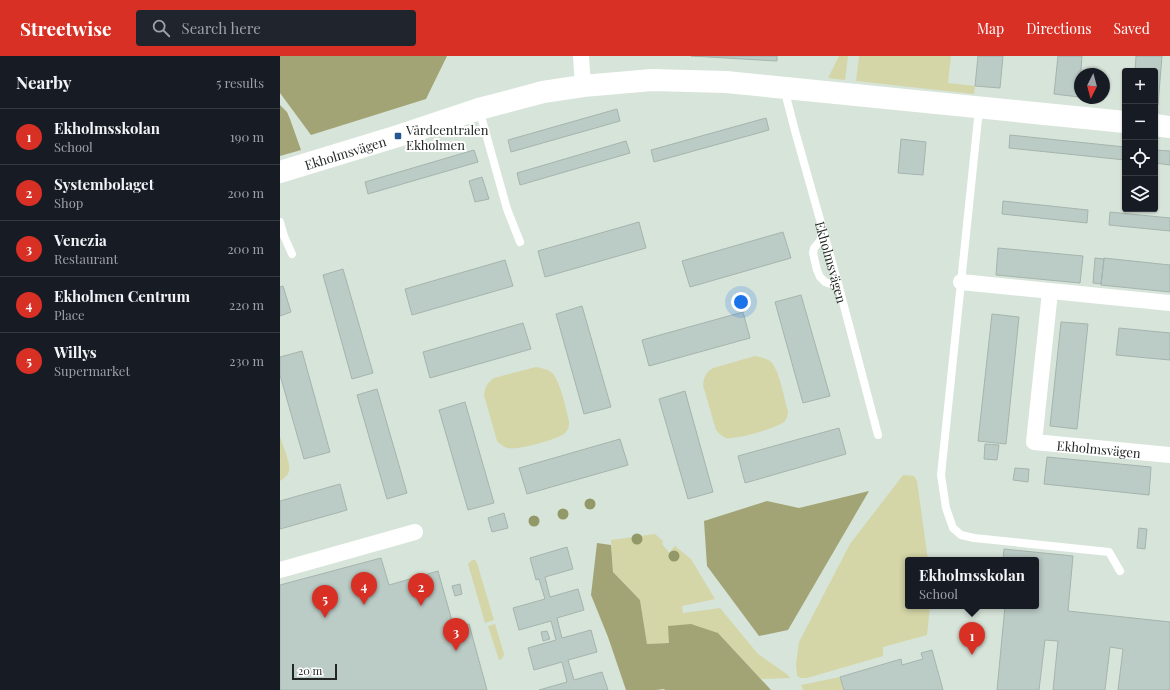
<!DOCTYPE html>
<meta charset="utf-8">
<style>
:root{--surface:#171b24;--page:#20242c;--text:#f1f3f6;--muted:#9ea1a6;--line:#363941;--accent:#d93025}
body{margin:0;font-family:"Playfair Display",serif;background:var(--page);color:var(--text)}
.controls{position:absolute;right:12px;top:12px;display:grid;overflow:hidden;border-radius:4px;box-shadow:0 1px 3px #0004}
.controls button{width:36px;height:36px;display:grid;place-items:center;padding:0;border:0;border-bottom:1px solid var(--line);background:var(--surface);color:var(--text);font:20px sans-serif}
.compass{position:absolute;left:794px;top:12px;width:36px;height:36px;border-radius:50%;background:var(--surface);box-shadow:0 1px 3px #0004;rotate:186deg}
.scale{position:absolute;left:12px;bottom:10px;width:45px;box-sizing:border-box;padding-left:4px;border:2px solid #232724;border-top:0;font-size:11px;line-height:14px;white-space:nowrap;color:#232724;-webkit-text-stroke:3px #fff;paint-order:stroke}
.you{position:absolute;left:461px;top:246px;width:14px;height:14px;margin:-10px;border:3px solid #fff;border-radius:50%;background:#1a73e8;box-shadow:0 0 0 6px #1a73e833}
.badge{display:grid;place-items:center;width:26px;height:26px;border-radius:50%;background:var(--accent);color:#fff;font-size:13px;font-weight:700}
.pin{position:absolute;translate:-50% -33px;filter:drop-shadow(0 1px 2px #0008)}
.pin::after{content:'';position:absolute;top:21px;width:14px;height:12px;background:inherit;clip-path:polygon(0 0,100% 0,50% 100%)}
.popup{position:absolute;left:625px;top:501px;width:134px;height:52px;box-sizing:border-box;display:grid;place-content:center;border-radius:4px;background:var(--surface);filter:drop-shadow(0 1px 3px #0005);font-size:13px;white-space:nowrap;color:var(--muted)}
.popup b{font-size:15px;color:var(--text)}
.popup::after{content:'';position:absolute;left:50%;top:100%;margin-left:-8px;border:8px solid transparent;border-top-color:var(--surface)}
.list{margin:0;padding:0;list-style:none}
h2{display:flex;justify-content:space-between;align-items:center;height:52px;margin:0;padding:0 16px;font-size:17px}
h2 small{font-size:13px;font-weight:400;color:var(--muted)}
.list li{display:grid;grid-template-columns:26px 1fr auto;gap:12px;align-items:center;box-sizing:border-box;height:56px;padding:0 16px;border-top:1px solid var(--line)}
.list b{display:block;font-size:15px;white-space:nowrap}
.list p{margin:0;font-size:13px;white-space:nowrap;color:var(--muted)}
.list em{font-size:13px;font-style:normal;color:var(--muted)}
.icon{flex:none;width:22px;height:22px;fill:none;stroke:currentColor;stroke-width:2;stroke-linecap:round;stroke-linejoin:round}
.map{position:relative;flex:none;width:890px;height:634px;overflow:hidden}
header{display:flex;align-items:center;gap:24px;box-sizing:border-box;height:56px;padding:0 20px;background:var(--accent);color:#fff}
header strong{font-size:19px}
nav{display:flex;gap:22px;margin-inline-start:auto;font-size:14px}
.search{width:280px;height:36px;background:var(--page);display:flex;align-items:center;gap:10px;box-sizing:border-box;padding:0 14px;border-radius:4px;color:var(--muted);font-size:15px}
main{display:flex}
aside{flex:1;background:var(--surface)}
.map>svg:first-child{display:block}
.green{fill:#d4d6a7}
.forest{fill:#a2a476}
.building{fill:#bbcbc5;stroke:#a5b4ae}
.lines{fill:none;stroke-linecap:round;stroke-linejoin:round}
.lane{stroke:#fff;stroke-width:8}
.street{stroke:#fff;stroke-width:16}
.secondary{stroke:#fff;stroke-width:22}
.tree{fill:#929868}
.poi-dot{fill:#245890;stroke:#fff;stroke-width:1.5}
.labels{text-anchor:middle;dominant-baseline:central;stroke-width:4;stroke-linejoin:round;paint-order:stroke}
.poi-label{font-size:13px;fill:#232724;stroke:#fff;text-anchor:start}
.street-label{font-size:13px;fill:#232724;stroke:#fff}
</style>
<header>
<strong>Streetwise</strong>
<div class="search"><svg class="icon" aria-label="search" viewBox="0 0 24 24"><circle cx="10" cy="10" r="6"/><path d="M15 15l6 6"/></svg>Search here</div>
<nav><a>Map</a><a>Directions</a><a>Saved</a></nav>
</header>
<main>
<aside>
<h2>Nearby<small>5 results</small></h2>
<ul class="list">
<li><span class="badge">1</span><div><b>Ekholmsskolan</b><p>School</p></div><em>190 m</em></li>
<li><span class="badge">2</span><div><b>Systembolaget</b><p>Shop</p></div><em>200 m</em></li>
<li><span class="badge">3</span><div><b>Venezia</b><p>Restaurant</p></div><em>200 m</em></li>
<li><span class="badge">4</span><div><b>Ekholmen Centrum</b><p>Place</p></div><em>220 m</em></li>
<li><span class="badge">5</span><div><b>Willys</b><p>Supermarket</p></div><em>230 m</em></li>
</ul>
</aside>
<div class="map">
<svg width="890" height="634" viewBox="0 0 890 634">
<rect width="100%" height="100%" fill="#d7e4d9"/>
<!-- green -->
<path class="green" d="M 559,0 L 568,0 L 565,24 L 548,22 Z
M 579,0 L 671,0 L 668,27 L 695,30 L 694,38 L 576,25 Z
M 475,300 C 480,301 485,302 490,305 C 499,312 504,342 508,355 C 508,359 507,363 504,366 C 497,372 455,384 446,382 C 442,380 439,378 436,374 L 423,329 C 424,321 426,316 433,312 Z
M 256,311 C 261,312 267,313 271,316 C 280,323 286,353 289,365 C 289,370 289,373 285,377 C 279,383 236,395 228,392 C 223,391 220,388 217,385 L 204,339 C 205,331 207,327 214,322 Z
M 0,380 C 2,388 11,407 9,415 C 8,420 4,422 0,425 Z
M 623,419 L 634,420 L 637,425 L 648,504 L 628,504 L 628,550 L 650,550 L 647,579 L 603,591 L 603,600 L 527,622 L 521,622 L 517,620 L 516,608 L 519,586 L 570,488 Z
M 375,478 L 383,485 L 382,488 L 392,500 L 391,494 L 395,490 L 411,503 L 435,543 L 402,550 L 403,557 L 440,552 L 478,598 L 508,619 L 510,622 L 481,623 L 438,577 L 389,587 L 367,588 L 360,544 L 333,516 L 331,484 Z
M 192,504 L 195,504 L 197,507 L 214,564 L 205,567 L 188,508 Z
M 215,568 L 224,598 L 222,603 L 219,604 L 208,570 Z
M 560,621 L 564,634 L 523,634 L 521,629 Z"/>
<!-- forest -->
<path class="forest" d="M 0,0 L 167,0 L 146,43 L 31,79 L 0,37 Z
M 0,49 L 7,56 L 10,63 L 21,94 L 0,100 Z
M 589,435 L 508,574 L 479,580 L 427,510 L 424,465 L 487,445 L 519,452 Z
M 317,487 L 331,489 L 333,516 L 360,544 L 367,588 L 389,587 L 388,570 L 411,568 L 438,577 L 491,634 L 385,634 L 384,633 L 376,634 L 346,634 L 328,581 L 311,539 Z"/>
<!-- building -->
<path class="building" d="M 411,0 L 497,0 L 497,5 Z
M 698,0 L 723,0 L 720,32 L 695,30 Z
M 778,0 L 802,0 L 799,41 L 774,38 Z
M 856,0 L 882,0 L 878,49 L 875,48 L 875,15 L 855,15 Z
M 337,53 L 340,65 L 231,96 L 228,84 Z
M 486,62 L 489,74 L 374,106 L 371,94 Z
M 730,79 L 845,91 L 845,104 L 729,92 Z
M 621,83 L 646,86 L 643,119 L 618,117 Z
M 346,85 L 350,97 L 240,129 L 237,117 Z
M 194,94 L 198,106 L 88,138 L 85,126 Z
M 875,94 L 890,95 L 890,109 L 875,107 Z
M 202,121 L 209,143 L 195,146 L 189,125 Z
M 723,145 L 808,154 L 807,167 L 722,158 Z
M 830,156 L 890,162 L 890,175 L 829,169 Z
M 359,166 L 366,192 L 265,221 L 258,195 Z
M 503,176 L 511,202 L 410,231 L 402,205 Z
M 718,192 L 803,200 L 800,227 L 716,219 Z
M 815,202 L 824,203 L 821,228 L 813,227 Z
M 824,202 L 890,209 L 890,236 L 821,229 Z
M 225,204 L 233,230 L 132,259 L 125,233 Z
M 63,213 L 93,317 L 72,323 L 43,219 Z
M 3,230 L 11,256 L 0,260 L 0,231 Z
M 521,239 L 550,340 L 523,347 L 495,246 Z
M 302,250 L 331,351 L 304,358 L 276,258 Z
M 463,256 L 470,282 L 369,310 L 362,284 Z
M 712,258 L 739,261 L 726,388 L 698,385 Z
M 781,266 L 808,268 L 797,373 L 770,370 Z
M 243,267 L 251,293 L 150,322 L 143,296 Z
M 839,272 L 890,277 L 890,304 L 836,299 Z
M 22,295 L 50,396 L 24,403 L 0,319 L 0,301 Z
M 97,333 L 127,437 L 107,443 L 77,339 Z
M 405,335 L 433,436 L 408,443 L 379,343 Z
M 185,346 L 214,447 L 188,454 L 159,354 Z
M 559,372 L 566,398 L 465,427 L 458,400 Z
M 340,383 L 348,409 L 247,438 L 239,412 Z
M 705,388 L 719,389 L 717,404 L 704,403 Z
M 767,401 L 871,411 L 869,439 L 764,428 Z
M 735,412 L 749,413 L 748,426 L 733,424 Z
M 60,428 L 67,454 L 0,473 L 0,445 Z
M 224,457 L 228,472 L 212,476 L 208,462 Z
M 859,472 L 867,473 L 865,493 L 857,492 Z
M 287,491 L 293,513 L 265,521 L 270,541 L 298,533 L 304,554 L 277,562 L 282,582 L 311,574 L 317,596 L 288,604 L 294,624 L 322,616 L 328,634 L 259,634 L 287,626 L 282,606 L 254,614 L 248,592 L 276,584 L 271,565 L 239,574 L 233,552 L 265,543 L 259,523 L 256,524 L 250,502 Z
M 724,493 L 793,500 L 788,555 L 890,566 L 890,634 L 838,634 L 843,593 L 830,591 L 825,634 L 773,634 L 778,585 L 765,584 L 759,634 L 717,634 L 725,550 L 724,550 L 756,550 L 756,504 L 723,504 Z
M 101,502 L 109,529 L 158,515 L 174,572 L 189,568 L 207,634 L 0,634 L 0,529 Z
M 180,528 L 182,538 L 175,540 L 172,530 Z
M 267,575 L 270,583 L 263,585 L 261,576 Z
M 652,594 L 663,634 L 564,634 L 560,621 L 621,603 L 622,609 L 643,603 L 641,597 Z"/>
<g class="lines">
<!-- lane -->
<g class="lane">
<path id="s1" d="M 508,33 L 507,44 L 515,75 L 559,231 L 598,379"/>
<path d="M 199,53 L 227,153 L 240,186"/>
<path d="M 699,53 L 661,419 L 666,452 L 673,472 L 681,479 L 694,482 L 829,496 L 840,515"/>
<path d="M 0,166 L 4,180 L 12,198"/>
<path d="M 543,175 L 540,185 L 534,192 L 533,197 L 537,214 L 540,221 L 545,226 L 559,231"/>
</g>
<!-- street -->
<g class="street">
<path d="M 301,0 L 303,30"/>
<path d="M 681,226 L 890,247"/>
<path id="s2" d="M 770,236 L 754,386 L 890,399"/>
<path d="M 0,514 L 135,476"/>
</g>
<!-- secondary -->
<g class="secondary">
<path d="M 875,69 L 890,71"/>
<path id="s3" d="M 0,116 L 118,80 L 199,53 L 263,36 L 303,30 L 372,24 L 446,26 L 845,66"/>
</g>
</g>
<!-- trees -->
<g class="tree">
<circle cx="310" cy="448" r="5.5"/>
<circle cx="283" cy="458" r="5.5"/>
<circle cx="254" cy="465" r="5.5"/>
<circle cx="357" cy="483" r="5.5"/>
<circle cx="394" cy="500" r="5.5"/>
</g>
<!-- markers -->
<rect class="poi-dot" x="114" y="76" width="8" height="8" rx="2"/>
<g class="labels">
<!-- poi labels -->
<g class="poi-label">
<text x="126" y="73">Vårdcentralen<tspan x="126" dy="15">Ekholmen</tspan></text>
</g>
<!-- street labels -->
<g class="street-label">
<text stroke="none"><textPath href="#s3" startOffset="68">Ekholmsvägen</textPath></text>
<text stroke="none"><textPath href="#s1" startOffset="179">Ekholmsvägen</textPath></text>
<text stroke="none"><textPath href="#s2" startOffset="216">Ekholmsvägen</textPath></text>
</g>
</g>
</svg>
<div class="controls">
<button>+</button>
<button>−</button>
<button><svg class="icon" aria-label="locate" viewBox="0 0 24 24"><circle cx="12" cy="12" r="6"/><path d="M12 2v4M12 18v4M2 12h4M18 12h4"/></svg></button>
<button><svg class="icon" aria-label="layers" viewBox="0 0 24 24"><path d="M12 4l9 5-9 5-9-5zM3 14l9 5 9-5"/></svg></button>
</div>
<svg class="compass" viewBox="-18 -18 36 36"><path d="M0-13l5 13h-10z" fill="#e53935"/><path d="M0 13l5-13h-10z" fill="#9ea1a6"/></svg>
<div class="scale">20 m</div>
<div class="you"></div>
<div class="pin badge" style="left:692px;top:599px">1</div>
<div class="popup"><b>Ekholmsskolan</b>School</div>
<div class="pin badge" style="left:141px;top:550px">2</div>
<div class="pin badge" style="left:176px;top:595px">3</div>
<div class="pin badge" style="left:84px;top:549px">4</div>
<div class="pin badge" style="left:45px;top:562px">5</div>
</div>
</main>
